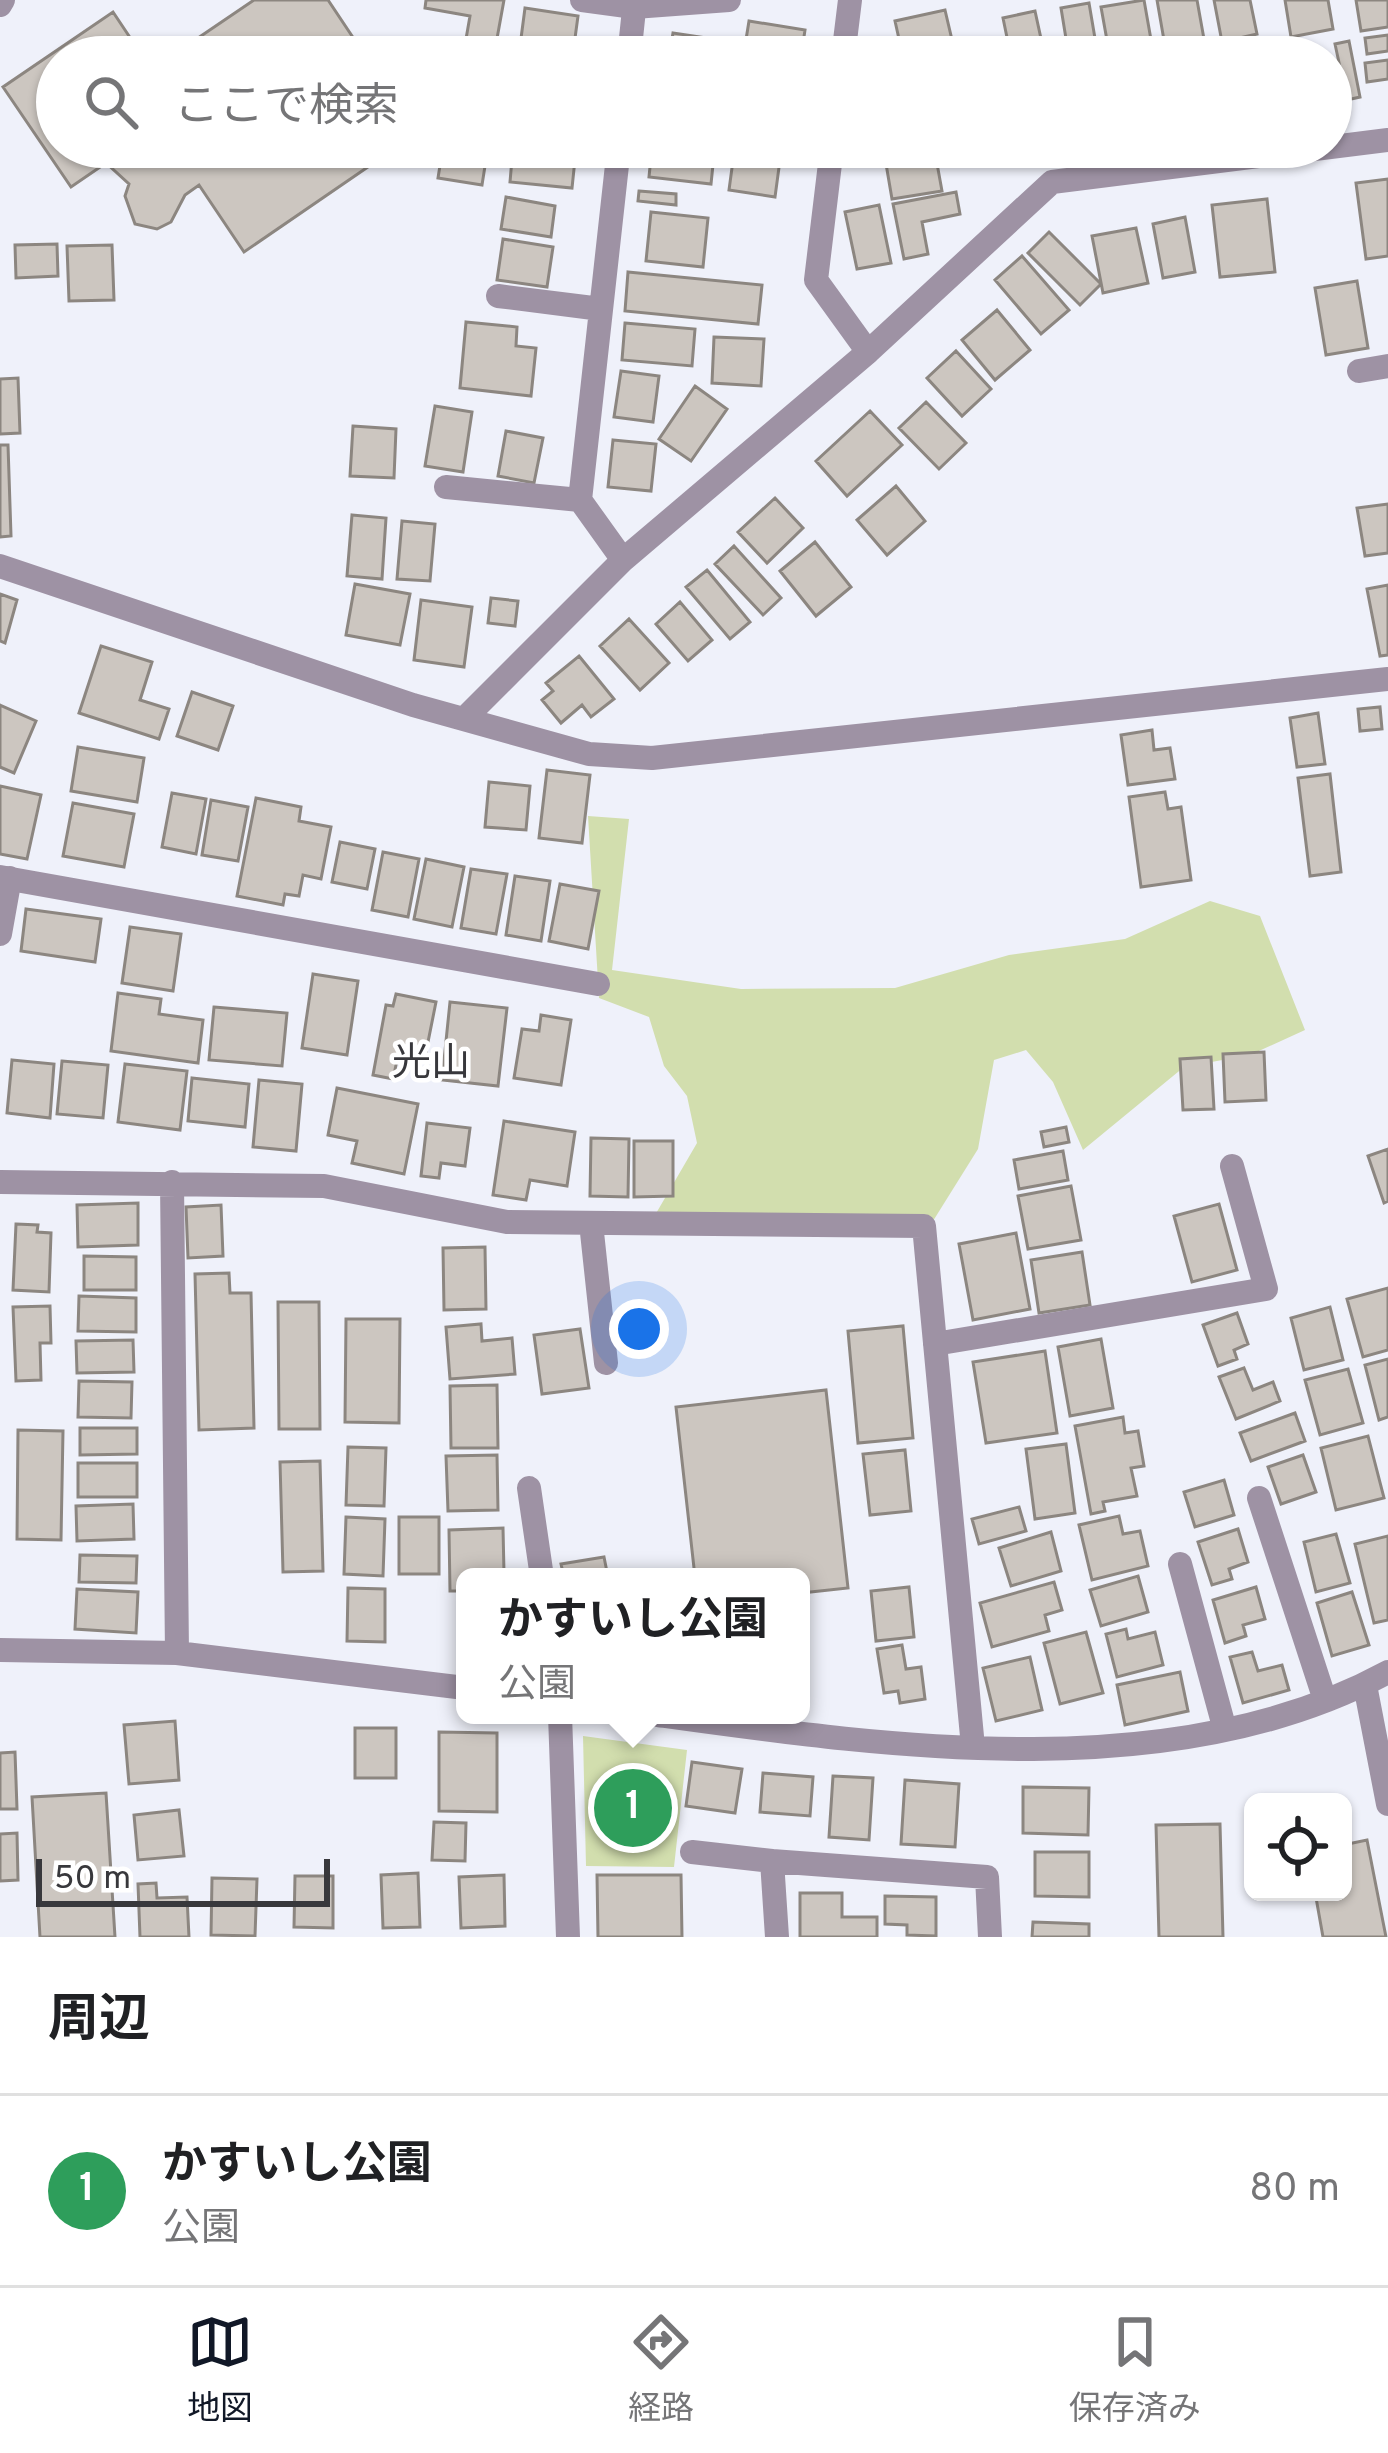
<!DOCTYPE html>
<html lang="ja">
<meta charset="utf-8">
<style>
:root{--surface:#fff;--page:#f2f2f2;--text:#202124;--muted:#757577;--line:#e0e0e0;--accent:#111827}
body{margin:0;font-family:Overpass,"Noto Sans JP",sans-serif;background:var(--page);color:var(--text)}
.controls{position:absolute;right:36px;bottom:36px;display:grid;overflow:hidden;border-radius:18px;box-shadow:0 3px 9px #0004}
.controls button{width:108px;height:108px;display:grid;place-items:center;padding:0;border:0;border-bottom:3px solid var(--line);background:var(--surface);color:var(--text);font:60px sans-serif}
.scale{position:absolute;left:36px;bottom:30px;width:294px;box-sizing:border-box;padding-left:12px;border:6px solid #38383c;border-top:0;font-size:33px;line-height:42px;white-space:nowrap;color:#38383c;-webkit-text-stroke:9px #fff;paint-order:stroke}
.you{position:absolute;left:639px;top:1329px;width:42px;height:42px;margin:-30px;border:9px solid #fff;border-radius:50%;background:#1a73e8;box-shadow:0 0 0 18px #1a73e833}
.badge{display:grid;place-items:center;width:78px;height:78px;border-radius:50%;background:var(--accent);color:#fff;font-size:39px;font-weight:700}
.pin{position:absolute;translate:-50% -50%;border:6px solid #fff;box-shadow:0 3px 12px #0006}
.popup{position:absolute;left:456px;top:1568px;width:354px;height:156px;box-sizing:border-box;display:grid;place-content:center;border-radius:18px;background:var(--surface);filter:drop-shadow(0 3px 9px #0005);font-size:39px;white-space:nowrap;color:var(--muted)}
.popup b{font-size:45px;color:var(--text)}
.popup::after{content:'';position:absolute;left:50%;top:100%;margin-left:-24px;border:24px solid transparent;border-top-color:var(--surface)}
.list{margin:0;padding:0;list-style:none}
h2{display:flex;justify-content:space-between;align-items:center;height:156px;margin:0;padding:0 48px;font-size:51px}
h2 small{font-size:39px;font-weight:400;color:var(--muted)}
.list li{display:grid;grid-template-columns:78px 1fr auto;gap:36px;align-items:center;box-sizing:border-box;height:192px;padding:0 48px;border-top:3px solid var(--line)}
.list b{display:block;font-size:45px;white-space:nowrap}
.list p{margin:0;font-size:39px;white-space:nowrap;color:var(--muted)}
.list em{font-size:39px;font-style:normal;color:var(--muted)}
.icon{flex:none;width:66px;height:66px;fill:none;stroke:currentColor;stroke-width:2;stroke-linecap:round;stroke-linejoin:round}
.map{position:relative;flex:none;width:1388px;height:1937px;overflow:hidden}
.search{position:absolute;background:var(--surface);box-shadow:0 3px 9px #0004;left:36px;right:36px;top:36px;height:132px;display:flex;align-items:center;gap:30px;box-sizing:border-box;padding:0 42px;border-radius:66px;color:var(--muted);font-size:45px}
.sheet{height:348px;background:var(--surface)}
nav{display:flex;justify-content:space-around;align-items:center;box-sizing:border-box;height:168px;border-top:3px solid var(--line);background:var(--surface);font-size:33px;color:var(--muted)}
nav a{display:grid;justify-items:center;gap:6px}
nav .on{color:var(--accent)}
.map>svg:first-child{display:block}
.green{fill:#d2deae}
.building{fill:#ccc6c0;stroke:#8c8680;stroke-width:3}
.lines{fill:none;stroke-linecap:round;stroke-linejoin:round}
.street{stroke:#9e92a4;stroke-width:24}
.labels{text-anchor:middle;dominant-baseline:central;stroke-width:9;stroke-linejoin:round;paint-order:stroke}
.quarter-label{font-size:39px;fill:#38383c;stroke:#fff}
</style>
<div class="map">
<svg width="1388" height="1937" viewBox="0 0 1388 1937">
<rect width="100%" height="100%" fill="#eff1fa"/>
<!-- green -->
<path class="green" d="M 588,816 L 629,819 L 612,970 L 741,989 L 895,988 L 1009,955 L 1125,939 L 1210,901 L 1260,916 L 1305,1030 L 1250,1055 L 1184,1067 L 1083,1150 L 1053,1082 L 1026,1050 L 994,1060 L 978,1149 L 933,1221 L 651,1222 L 697,1143 L 687,1096 L 664,1066 L 649,1017 L 599,998 Z
M 583,1736 L 687,1750 L 674,1867 L 586,1866 Z"/>
<!-- building -->
<path class="building" d="M 254,0 L 328,0 L 366,57 L 170,57 Z
M 426,0 L 504,0 L 496,44 L 466,39 L 470,16 L 425,8 Z
M 1144,0 L 1153,51 L 1110,57 L 1101,7 Z
M 1157,0 L 1197,0 L 1204,39 L 1165,46 Z
M 1214,0 L 1250,0 L 1257,34 L 1222,42 Z
M 1285,0 L 1328,0 L 1333,29 L 1291,37 Z
M 1356,0 L 1388,0 L 1388,27 L 1361,31 Z
M 1089,3 L 1098,56 L 1069,57 L 1061,8 Z
M 525,8 L 578,16 L 573,53 L 520,46 Z
M 945,10 L 956,57 L 903,57 L 895,21 Z
M 1035,11 L 1045,57 L 1011,57 L 1003,18 Z
M 113,12 L 143,57 L 57,57 L 57,147 L 397,147 L 244,252 L 199,185 L 185,195 L 171,222 L 157,229 L 135,224 L 125,196 L 129,184 L 106,163 L 71,187 L 3,87 Z
M 749,21 L 805,30 L 801,57 L 744,52 Z
M 673,33 L 720,40 L 718,57 L 669,57 Z
M 1388,35 L 1388,51 L 1367,54 L 1365,38 Z
M 1349,41 L 1360,97 L 1347,100 L 1335,44 Z
M 1388,60 L 1388,79 L 1367,82 L 1365,63 Z
M 443,147 L 488,147 L 482,185 L 438,178 Z
M 513,147 L 576,150 L 572,188 L 510,182 Z
M 652,147 L 714,155 L 711,184 L 649,177 Z
M 934,147 L 942,191 L 892,199 L 884,152 Z
M 954,147 L 993,147 L 995,156 L 957,163 Z
M 734,153 L 780,160 L 775,197 L 729,190 Z
M 1388,179 L 1388,256 L 1366,259 L 1356,183 Z
M 639,191 L 676,194 L 676,205 L 638,201 Z
M 956,192 L 960,214 L 922,222 L 928,254 L 904,259 L 893,204 Z
M 506,197 L 555,206 L 551,237 L 501,229 Z
M 1267,199 L 1275,272 L 1220,277 L 1212,205 Z
M 879,205 L 891,263 L 857,269 L 845,212 Z
M 651,212 L 708,218 L 703,267 L 646,261 Z
M 1185,217 L 1195,272 L 1163,278 L 1153,224 Z
M 1136,228 L 1148,283 L 1103,293 L 1092,236 Z
M 1049,232 L 1101,284 L 1080,305 L 1028,253 Z
M 503,239 L 553,247 L 547,287 L 497,280 Z
M 57,244 L 58,276 L 16,278 L 15,245 Z
M 112,245 L 114,300 L 69,301 L 67,246 Z
M 1022,256 L 1069,310 L 1041,334 L 995,280 Z
M 628,272 L 762,285 L 758,324 L 625,311 Z
M 1357,281 L 1368,348 L 1326,355 L 1315,288 Z
M 997,310 L 1030,350 L 995,380 L 962,340 Z
M 466,322 L 517,327 L 516,346 L 536,348 L 531,396 L 460,388 Z
M 625,323 L 695,329 L 692,366 L 622,360 Z
M 714,337 L 764,339 L 761,386 L 712,383 Z
M 956,351 L 991,389 L 962,416 L 927,378 Z
M 621,371 L 659,376 L 653,422 L 614,417 Z
M 18,378 L 20,433 L 0,434 L 0,379 Z
M 695,386 L 727,409 L 691,461 L 659,439 Z
M 926,402 L 966,443 L 939,469 L 899,428 Z
M 435,406 L 472,412 L 463,472 L 425,466 Z
M 870,411 L 902,445 L 847,496 L 816,461 Z
M 353,426 L 396,429 L 394,478 L 350,476 Z
M 506,431 L 543,438 L 534,483 L 498,476 Z
M 613,440 L 656,444 L 651,491 L 608,487 Z
M 0,445 L 8,445 L 11,536 L 0,537 Z
M 896,486 L 925,521 L 887,555 L 857,520 Z
M 775,498 L 803,528 L 767,563 L 738,532 Z
M 1388,504 L 1388,553 L 1365,556 L 1357,508 Z
M 352,515 L 386,518 L 382,579 L 347,576 Z
M 402,521 L 435,524 L 430,581 L 397,579 Z
M 815,542 L 851,587 L 816,616 L 780,571 Z
M 734,546 L 781,598 L 763,615 L 715,564 Z
M 707,570 L 750,622 L 730,639 L 686,587 Z
M 355,584 L 410,594 L 400,645 L 346,635 Z
M 1388,585 L 1388,655 L 1380,656 L 1367,589 Z
M 0,594 L 17,600 L 5,643 L 0,641 Z
M 491,598 L 518,601 L 515,626 L 488,623 Z
M 421,600 L 472,607 L 464,667 L 414,660 Z
M 680,602 L 712,640 L 688,661 L 656,624 Z
M 629,619 L 669,663 L 640,690 L 600,646 Z
M 101,646 L 152,662 L 140,700 L 169,709 L 159,739 L 79,713 Z
M 579,656 L 614,699 L 591,717 L 582,705 L 561,723 L 542,700 L 553,691 L 546,683 Z
M 192,692 L 233,706 L 218,750 L 177,736 Z
M 0,705 L 36,721 L 14,773 L 0,767 Z
M 1380,707 L 1382,729 L 1360,731 L 1358,709 Z
M 1318,713 L 1325,764 L 1297,767 L 1290,718 Z
M 1152,730 L 1154,750 L 1170,748 L 1175,779 L 1128,785 L 1121,735 Z
M 78,747 L 144,758 L 137,802 L 71,791 Z
M 547,770 L 590,775 L 582,843 L 539,838 Z
M 1330,774 L 1341,872 L 1310,876 L 1298,778 Z
M 489,782 L 530,786 L 526,830 L 485,827 Z
M 0,786 L 41,795 L 27,859 L 0,854 Z
M 1165,792 L 1168,809 L 1181,807 L 1191,880 L 1141,887 L 1129,797 Z
M 172,793 L 206,799 L 196,854 L 162,847 Z
M 256,798 L 301,807 L 299,821 L 331,827 L 321,879 L 303,875 L 299,896 L 285,894 L 283,905 L 237,896 Z
M 211,800 L 248,807 L 238,861 L 202,855 Z
M 73,803 L 134,814 L 124,867 L 63,856 Z
M 340,842 L 375,849 L 367,889 L 332,882 Z
M 383,852 L 419,859 L 408,917 L 372,910 Z
M 426,859 L 464,867 L 452,927 L 414,919 Z
M 471,869 L 507,874 L 496,934 L 461,928 Z
M 515,876 L 550,881 L 541,941 L 506,935 Z
M 560,884 L 599,891 L 588,949 L 549,941 Z
M 26,909 L 101,919 L 95,962 L 21,951 Z
M 130,927 L 181,934 L 173,991 L 122,983 Z
M 313,974 L 358,981 L 347,1055 L 302,1048 Z
M 118,993 L 161,999 L 159,1014 L 203,1020 L 198,1063 L 111,1051 Z
M 396,994 L 436,1002 L 425,1057 L 399,1051 L 393,1079 L 373,1075 L 386,1005 L 393,1006 Z
M 450,1002 L 507,1008 L 498,1086 L 442,1080 Z
M 214,1007 L 287,1013 L 282,1066 L 209,1060 Z
M 541,1015 L 571,1020 L 561,1085 L 514,1078 L 522,1029 L 539,1031 Z
M 1264,1052 L 1266,1100 L 1225,1102 L 1223,1054 Z
M 1211,1057 L 1214,1109 L 1183,1110 L 1180,1059 Z
M 12,1060 L 54,1064 L 50,1118 L 7,1113 Z
M 62,1061 L 108,1065 L 103,1118 L 57,1114 Z
M 125,1064 L 187,1071 L 180,1130 L 118,1122 Z
M 192,1078 L 249,1084 L 245,1127 L 188,1121 Z
M 259,1080 L 302,1084 L 296,1151 L 253,1147 Z
M 337,1088 L 418,1104 L 404,1174 L 352,1163 L 357,1141 L 328,1135 Z
M 504,1121 L 575,1132 L 567,1186 L 530,1180 L 526,1200 L 493,1195 Z
M 427,1123 L 470,1128 L 465,1166 L 441,1163 L 439,1178 L 421,1176 Z
M 1066,1127 L 1069,1142 L 1044,1147 L 1041,1132 Z
M 591,1138 L 629,1139 L 628,1197 L 590,1196 Z
M 634,1141 L 673,1141 L 673,1196 L 634,1197 Z
M 1388,1149 L 1388,1201 L 1384,1203 L 1368,1156 Z
M 1063,1151 L 1068,1180 L 1019,1189 L 1014,1160 Z
M 1071,1186 L 1081,1240 L 1028,1249 L 1018,1196 Z
M 138,1203 L 138,1245 L 78,1247 L 77,1205 Z
M 1219,1204 L 1237,1270 L 1192,1282 L 1174,1216 Z
M 221,1205 L 223,1256 L 188,1258 L 186,1207 Z
M 16,1224 L 38,1225 L 37,1232 L 51,1233 L 49,1292 L 13,1290 Z
M 1016,1233 L 1030,1309 L 973,1320 L 959,1244 Z
M 485,1247 L 486,1309 L 444,1310 L 443,1248 Z
M 1082,1252 L 1090,1305 L 1039,1313 L 1031,1260 Z
M 84,1256 L 136,1257 L 136,1290 L 84,1290 Z
M 229,1273 L 230,1293 L 251,1293 L 254,1428 L 199,1430 L 195,1274 Z
M 1388,1288 L 1388,1350 L 1363,1357 L 1347,1299 Z
M 79,1296 L 136,1298 L 136,1332 L 78,1331 Z
M 278,1302 L 319,1302 L 320,1429 L 279,1429 Z
M 50,1306 L 51,1343 L 40,1343 L 41,1380 L 16,1381 L 13,1307 Z
M 1330,1307 L 1343,1360 L 1304,1370 L 1291,1318 Z
M 1237,1313 L 1248,1344 L 1234,1350 L 1237,1359 L 1218,1366 L 1203,1325 Z
M 346,1319 L 400,1319 L 399,1423 L 345,1422 Z
M 481,1324 L 482,1341 L 512,1338 L 515,1374 L 450,1379 L 446,1327 Z
M 903,1326 L 913,1438 L 858,1443 L 848,1331 Z
M 580,1329 L 589,1388 L 542,1394 L 534,1335 Z
M 1101,1339 L 1113,1408 L 1070,1416 L 1058,1347 Z
M 133,1340 L 134,1372 L 77,1373 L 76,1341 Z
M 1045,1351 L 1057,1433 L 986,1443 L 973,1362 Z
M 1388,1359 L 1388,1417 L 1379,1420 L 1365,1365 Z
M 1244,1368 L 1253,1390 L 1273,1382 L 1280,1401 L 1236,1419 L 1219,1377 Z
M 1348,1369 L 1363,1423 L 1320,1435 L 1305,1380 Z
M 79,1381 L 132,1382 L 131,1418 L 78,1417 Z
M 497,1385 L 498,1448 L 451,1448 L 450,1386 Z
M 826,1390 L 848,1588 L 801,1593 L 801,1577 L 695,1577 L 676,1407 Z
M 1295,1413 L 1305,1441 L 1251,1461 L 1240,1433 Z
M 1123,1417 L 1125,1433 L 1138,1431 L 1144,1466 L 1131,1468 L 1137,1496 L 1103,1502 L 1105,1511 L 1091,1514 L 1075,1426 Z
M 80,1428 L 137,1428 L 137,1454 L 80,1455 Z
M 18,1430 L 63,1431 L 61,1540 L 17,1539 Z
M 1368,1436 L 1384,1498 L 1336,1510 L 1321,1448 Z
M 1066,1444 L 1075,1513 L 1035,1519 L 1026,1449 Z
M 348,1447 L 386,1448 L 384,1506 L 346,1505 Z
M 905,1450 L 911,1511 L 870,1515 L 863,1454 Z
M 497,1455 L 498,1510 L 448,1511 L 446,1456 Z
M 1303,1455 L 1316,1492 L 1281,1504 L 1268,1467 Z
M 320,1461 L 323,1571 L 283,1572 L 280,1462 Z
M 78,1463 L 137,1463 L 137,1497 L 78,1497 Z
M 1224,1480 L 1234,1515 L 1195,1527 L 1184,1492 Z
M 133,1504 L 134,1539 L 77,1541 L 76,1506 Z
M 1019,1507 L 1026,1531 L 979,1544 L 972,1519 Z
M 1119,1516 L 1123,1534 L 1140,1531 L 1148,1566 L 1092,1580 L 1079,1525 Z
M 346,1517 L 385,1519 L 383,1576 L 344,1574 Z
M 399,1517 L 439,1517 L 439,1574 L 399,1574 Z
M 503,1528 L 504,1573 L 465,1577 L 465,1591 L 450,1591 L 449,1530 Z
M 1238,1529 L 1248,1562 L 1229,1569 L 1232,1579 L 1212,1585 L 1198,1542 Z
M 1051,1532 L 1061,1571 L 1011,1586 L 999,1548 Z
M 1336,1534 L 1350,1583 L 1316,1592 L 1304,1542 Z
M 1388,1536 L 1388,1620 L 1374,1623 L 1355,1544 Z
M 80,1555 L 137,1556 L 136,1583 L 79,1582 Z
M 604,1557 L 608,1577 L 564,1577 L 561,1564 Z
M 1138,1576 L 1148,1612 L 1101,1626 L 1090,1590 Z
M 1054,1582 L 1062,1610 L 1045,1615 L 1049,1631 L 992,1647 L 980,1603 Z
M 909,1587 L 914,1637 L 876,1641 L 871,1591 Z
M 1256,1587 L 1265,1619 L 1243,1625 L 1246,1636 L 1225,1643 L 1213,1600 Z
M 348,1588 L 385,1589 L 385,1642 L 347,1641 Z
M 77,1589 L 138,1592 L 136,1633 L 75,1629 Z
M 1352,1592 L 1369,1645 L 1332,1656 L 1317,1603 Z
M 1126,1629 L 1128,1639 L 1155,1632 L 1163,1665 L 1117,1677 L 1106,1634 Z
M 1086,1632 L 1103,1693 L 1060,1704 L 1044,1643 Z
M 902,1645 L 906,1669 L 921,1667 L 925,1699 L 900,1703 L 898,1691 L 884,1693 L 877,1649 Z
M 1252,1652 L 1258,1671 L 1282,1665 L 1289,1690 L 1243,1703 L 1230,1657 Z
M 1030,1657 L 1042,1710 L 996,1721 L 983,1668 Z
M 1180,1672 L 1188,1711 L 1125,1725 L 1117,1685 Z
M 175,1721 L 179,1780 L 129,1784 L 124,1725 Z
M 355,1728 L 396,1728 L 396,1778 L 355,1778 Z
M 439,1732 L 497,1733 L 497,1812 L 439,1811 Z
M 15,1752 L 17,1809 L 0,1809 L 0,1753 Z
M 692,1762 L 742,1769 L 735,1813 L 686,1806 Z
M 763,1773 L 813,1777 L 810,1816 L 760,1812 Z
M 833,1776 L 873,1778 L 869,1840 L 829,1837 Z
M 905,1780 L 959,1784 L 955,1847 L 901,1844 Z
M 1023,1787 L 1089,1788 L 1088,1835 L 1023,1833 Z
M 106,1793 L 115,1937 L 40,1937 L 32,1797 Z
M 179,1810 L 184,1856 L 138,1860 L 134,1815 Z
M 434,1822 L 466,1823 L 465,1861 L 432,1860 Z
M 1220,1824 L 1223,1937 L 1159,1937 L 1156,1825 Z
M 17,1833 L 18,1880 L 0,1881 L 0,1834 Z
M 1367,1840 L 1386,1937 L 1323,1937 L 1315,1892 L 1343,1892 L 1343,1845 Z
M 1035,1852 L 1089,1852 L 1089,1897 L 1035,1896 Z
M 418,1873 L 420,1927 L 383,1928 L 381,1875 Z
M 504,1875 L 505,1926 L 461,1928 L 459,1877 Z
M 597,1875 L 681,1875 L 682,1937 L 598,1937 Z
M 295,1876 L 333,1876 L 333,1928 L 294,1927 Z
M 212,1878 L 257,1879 L 255,1936 L 211,1935 Z
M 156,1883 L 157,1898 L 187,1897 L 189,1937 L 140,1937 L 138,1884 Z
M 800,1893 L 842,1893 L 842,1917 L 877,1917 L 877,1937 L 800,1937 Z
M 885,1896 L 936,1897 L 936,1936 L 907,1935 L 907,1925 L 885,1924 Z
M 1033,1922 L 1089,1924 L 1089,1937 L 1032,1937 Z"/>
<g class="lines">
<!-- street -->
<path class="street" d="M 582,0 L 634,7 L 729,0
M 0,5 L 3,0
M 629,57 L 635,0
M 843,57 L 850,0
M 619,147 L 580,500 L 623,560
M 832,147 L 816,280 L 868,352
M 498,296 L 601,309
M 1359,371 L 1388,366
M 446,487 L 580,500
M 0,566 L 413,705 L 589,754 L 652,758 L 1388,679
M 466,717 L 623,560 L 868,352 L 1052,182 L 1388,140
M 0,877 L 598,984
M 0,934 L 10,878
M 0,1182 L 324,1186 L 507,1222 L 924,1226 L 973,1747
M 172,1182 L 177,1653
M 591,1223 L 606,1363
M 935,1344 L 1266,1289 L 1232,1166
M 529,1488 L 542,1577
M 1259,1498 L 1325,1700
M 1180,1564 L 1225,1730
M 0,1650 L 177,1653 L 465,1688
M 1365,1685 L 1388,1804
M 560,1715 L 568,1937
M 658,1715 C 889,1747 1175,1788 1388,1672
M 692,1852 L 772,1861
M 777,1937 L 772,1861 L 987,1877 L 990,1937"/>
</g>
<g class="labels">
<!-- quarter labels -->
<g class="quarter-label">
<text x="431" y="1065">光山</text>
</g>
</g>
</svg>
<div class="controls">
<button><svg class="icon" aria-label="locate" viewBox="0 0 24 24"><circle cx="12" cy="12" r="6"/><path d="M12 2v4M12 18v4M2 12h4M18 12h4"/></svg></button>
</div>
<div class="scale">50 m</div>
<div class="you"></div>
<div class="pin badge" style="left:633px;top:1808px;background:#2e9e5b">1</div>
<div class="popup"><b>かすいし公園</b>公園</div>
<div class="search"><svg class="icon" aria-label="search" viewBox="0 0 24 24"><circle cx="10" cy="10" r="6"/><path d="M15 15l6 6"/></svg>ここで検索</div>
</div>
<section class="sheet">
<h2>周辺<small></small></h2>
<ul class="list">
<li><span class="badge" style="background:#2e9e5b">1</span><div><b>かすいし公園</b><p>公園</p></div><em>80 m</em></li>
</ul>
</section>
<nav>
<a class="on"><svg class="icon" aria-label="map" viewBox="0 0 24 24"><path d="M3 6l6-2 6 2 6-2v14l-6 2-6-2-6 2zM9 4v14M15 6v14"/></svg>地図</a>
<a><svg class="icon" aria-label="directions" viewBox="0 0 24 24"><path d="M12 3l9 9-9 9-9-9zM9 14v-3h6M13 9l2 2-2 2"/></svg>経路</a>
<a><svg class="icon" aria-label="saved" viewBox="0 0 24 24"><path d="M7 4h10v16l-5-4-5 4z"/></svg>保存済み</a>
</nav>
